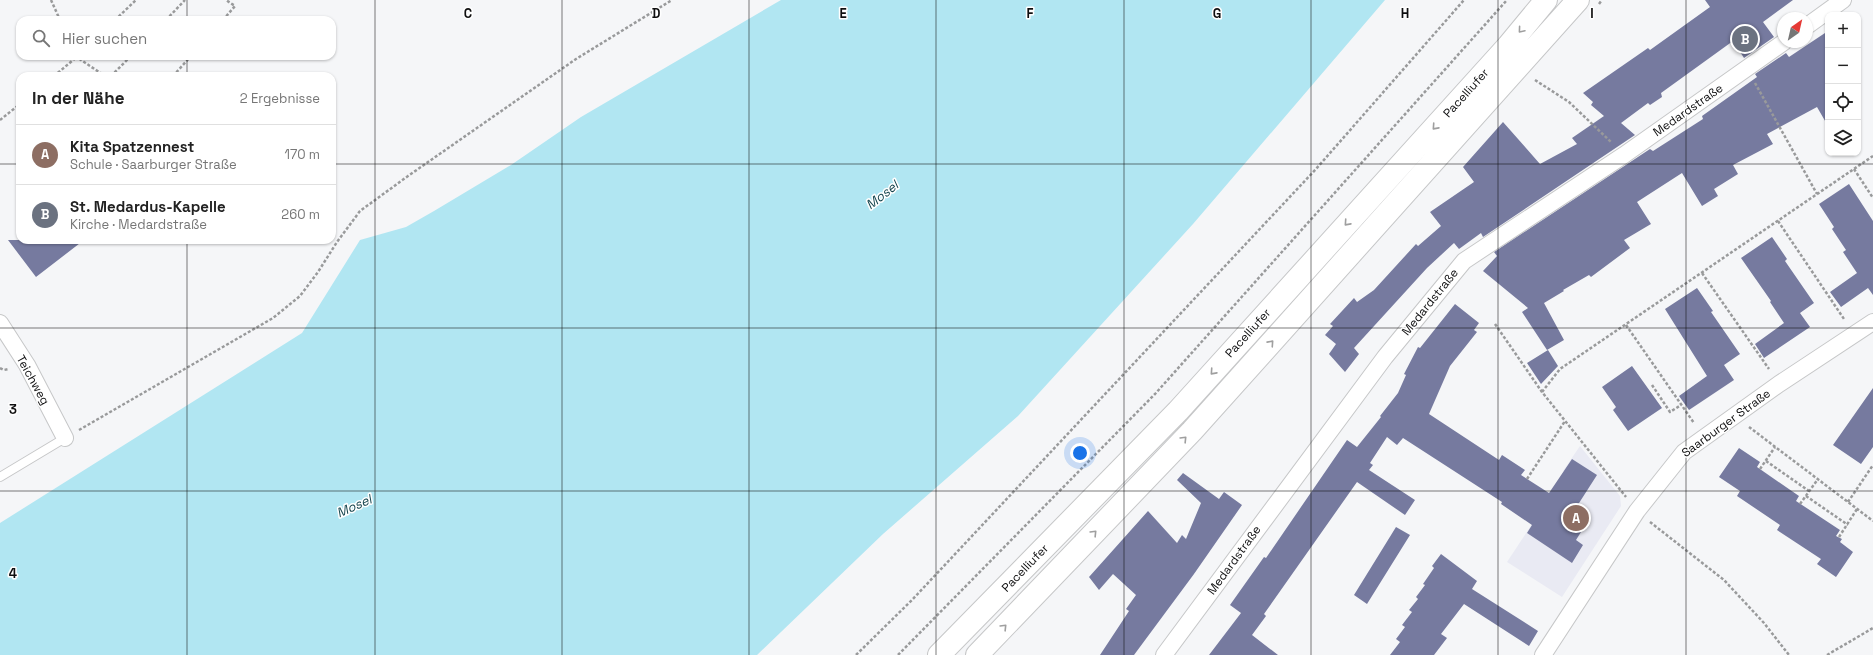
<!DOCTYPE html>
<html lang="de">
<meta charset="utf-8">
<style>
:root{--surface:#fff;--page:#f6f6f6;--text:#222;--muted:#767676;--line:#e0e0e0;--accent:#9f7223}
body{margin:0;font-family:"Space Grotesk",sans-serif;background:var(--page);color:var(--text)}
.controls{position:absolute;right:12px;top:12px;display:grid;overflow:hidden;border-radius:8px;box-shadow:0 1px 3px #0004}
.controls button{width:36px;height:36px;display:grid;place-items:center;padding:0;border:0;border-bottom:1px solid var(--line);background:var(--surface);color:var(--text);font:20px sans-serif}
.compass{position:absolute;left:1777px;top:12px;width:36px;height:36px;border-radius:50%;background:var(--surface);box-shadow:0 1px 3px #0004;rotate:34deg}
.you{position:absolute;left:1080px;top:453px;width:14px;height:14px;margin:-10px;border:3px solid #fff;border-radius:50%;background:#1a73e8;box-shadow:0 0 0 6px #1a73e833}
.badge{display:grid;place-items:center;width:26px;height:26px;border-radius:50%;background:var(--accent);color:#fff;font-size:13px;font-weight:700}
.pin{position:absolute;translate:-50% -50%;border:2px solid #fff;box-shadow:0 1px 4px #0006}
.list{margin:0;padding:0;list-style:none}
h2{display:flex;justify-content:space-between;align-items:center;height:52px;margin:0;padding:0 16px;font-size:17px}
h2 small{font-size:13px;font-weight:400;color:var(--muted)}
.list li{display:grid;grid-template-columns:26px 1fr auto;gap:12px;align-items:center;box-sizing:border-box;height:60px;padding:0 16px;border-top:1px solid var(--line)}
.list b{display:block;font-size:15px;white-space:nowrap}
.list p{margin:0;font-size:13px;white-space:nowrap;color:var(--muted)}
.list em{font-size:13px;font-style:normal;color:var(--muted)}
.icon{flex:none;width:22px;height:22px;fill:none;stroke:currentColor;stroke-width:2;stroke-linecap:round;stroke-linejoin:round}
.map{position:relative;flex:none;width:1873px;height:655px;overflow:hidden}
.search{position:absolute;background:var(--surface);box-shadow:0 1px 3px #0004;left:16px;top:16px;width:320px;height:44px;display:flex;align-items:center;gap:10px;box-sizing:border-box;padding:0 14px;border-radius:12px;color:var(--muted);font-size:15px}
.panel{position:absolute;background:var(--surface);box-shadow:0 1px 3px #0004;left:16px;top:72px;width:320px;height:172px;border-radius:12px}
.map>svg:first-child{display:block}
.built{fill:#e9eaf3}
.water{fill:#b1e6f2}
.building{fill:#767a9f}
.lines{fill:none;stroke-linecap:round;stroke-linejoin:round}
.lane-casing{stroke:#c6c7c8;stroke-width:10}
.street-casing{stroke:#c6c7c8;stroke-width:18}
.primary-casing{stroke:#c6c7c8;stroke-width:24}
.path{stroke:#999a9b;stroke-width:2.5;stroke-dasharray:3 2;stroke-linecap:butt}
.lane{stroke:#fff;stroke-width:8}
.street{stroke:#fff;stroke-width:16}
.primary{stroke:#fff;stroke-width:22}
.oneway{stroke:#9f9f9f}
.grid{fill:none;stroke:#0f0f10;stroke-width:1;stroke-opacity:0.55}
.labels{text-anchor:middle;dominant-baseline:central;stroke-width:3;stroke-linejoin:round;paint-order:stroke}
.street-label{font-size:12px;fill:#0f0f10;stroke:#fff}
.water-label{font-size:13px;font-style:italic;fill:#13434c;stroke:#fff}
.grid-label{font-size:13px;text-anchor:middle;font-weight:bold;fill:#0f0f10;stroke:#fff;stroke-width:3;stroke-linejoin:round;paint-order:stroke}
</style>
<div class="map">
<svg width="1873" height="655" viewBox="0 0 1873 655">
<rect width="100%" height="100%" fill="#f5f6f8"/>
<!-- built -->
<path class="built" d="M 1580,446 L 1620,496 L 1621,506 L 1562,597 L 1507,562 L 1566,473 L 1563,471 Z"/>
<!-- water -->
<path class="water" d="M 781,0 L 1385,0 L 1193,224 L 1018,416 L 883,534 L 757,655 L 0,655 L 0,523 L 302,333 L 360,240 L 406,227 L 434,211 L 511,165 L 581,117 Z"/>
<!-- building -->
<path class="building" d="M 1705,0 L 1793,0 L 1763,22 L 1774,37 L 1744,58 L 1733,41 L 1661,93 L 1662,97 L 1650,105 L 1648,103 L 1621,123 L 1635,135 L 1483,237 L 1481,233 L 1459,249 L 1454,243 L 1427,268 L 1354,348 L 1359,354 L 1345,372 L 1329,354 L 1336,344 L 1325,335 L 1333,326 L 1330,324 L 1354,298 L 1357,302 L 1374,290 L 1416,244 L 1418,246 L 1441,226 L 1430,212 L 1474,182 L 1463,167 L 1503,122 L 1540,164 L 1577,144 L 1572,138 L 1604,116 L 1591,105 L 1593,102 L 1583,93 L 1648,48 L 1650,50 L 1710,7 Z
M 1828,31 L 1828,126 L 1817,107 L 1767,134 L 1773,144 L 1733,165 L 1738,174 L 1714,189 L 1718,196 L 1702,206 L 1682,173 L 1637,202 L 1651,224 L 1624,240 L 1630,248 L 1591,277 L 1589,275 L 1563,290 L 1564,291 L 1544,303 L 1564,340 L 1547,350 L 1522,312 L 1528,308 L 1483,271 L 1497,256 L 1494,252 L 1650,149 L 1653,151 L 1703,119 L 1702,116 L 1757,77 L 1755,74 L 1786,53 L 1789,57 Z
M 1849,184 L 1873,221 L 1873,295 L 1868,288 L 1841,307 L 1830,292 L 1857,273 L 1843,252 L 1846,250 L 1832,229 L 1834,227 L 1819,204 Z
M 1772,237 L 1787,259 L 1785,261 L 1814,303 L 1800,313 L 1810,327 L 1764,358 L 1755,344 L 1784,323 L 1770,302 L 1771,301 L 1741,258 Z
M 8,240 L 84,240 L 36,277 Z
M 1697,288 L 1713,311 L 1711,312 L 1740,354 L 1724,365 L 1734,380 L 1689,410 L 1679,396 L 1707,376 L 1665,309 Z
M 1455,304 L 1479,323 L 1474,330 L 1477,332 L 1450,366 L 1429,414 L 1499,460 L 1502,455 L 1525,470 L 1521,475 L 1549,493 L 1572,459 L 1597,475 L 1572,514 L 1580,518 L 1574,527 L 1581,532 L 1576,540 L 1583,545 L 1572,563 L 1527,533 L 1532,525 L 1501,504 L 1502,502 L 1403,438 L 1397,445 L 1387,437 L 1370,463 L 1373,465 L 1369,470 L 1415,500 L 1405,515 L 1357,482 L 1264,614 L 1266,616 L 1252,635 L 1278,655 L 1209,655 L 1241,613 L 1230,605 L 1264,557 L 1266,558 L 1347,440 L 1357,447 L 1381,417 L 1380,416 L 1398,393 L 1406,375 L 1404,374 L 1418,347 L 1420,348 Z
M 1548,350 L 1558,366 L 1541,384 L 1527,363 Z
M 1632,366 L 1662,408 L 1628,431 L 1613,410 L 1616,407 L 1602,387 Z
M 1873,388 L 1873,447 L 1861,464 L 1833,445 Z
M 1739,448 L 1760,462 L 1757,467 L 1799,496 L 1796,501 L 1840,530 L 1836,536 L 1842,539 L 1840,542 L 1853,552 L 1836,577 L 1817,564 L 1821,559 L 1777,530 L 1780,525 L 1737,496 L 1740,491 L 1719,477 Z
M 1183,473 L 1219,499 L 1224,492 L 1242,505 L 1194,574 L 1134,655 L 1100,655 L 1129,611 L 1126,609 L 1136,595 L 1113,574 L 1099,590 L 1089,577 L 1148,511 L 1177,543 L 1182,535 L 1186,539 L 1201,503 L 1177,480 Z
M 1396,527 L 1410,535 L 1367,604 L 1354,595 Z
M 1441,554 L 1477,581 L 1472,589 L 1538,631 L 1529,646 L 1464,604 L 1441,634 L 1447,638 L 1434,655 L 1390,655 L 1400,642 L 1396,639 L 1405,627 L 1402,625 L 1412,612 L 1409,610 L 1418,599 L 1416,597 L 1425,585 L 1423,584 L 1434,568 L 1432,566 Z"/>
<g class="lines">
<defs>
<path id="lane" d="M 0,477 L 65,438"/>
<path id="street" d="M 1807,26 L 1843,0
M 0,323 L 27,365 L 65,438
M 1164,655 L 1385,357 L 1464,261 L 1624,155 L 1784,42
M 1543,655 L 1637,511 L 1684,452 L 1779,384 L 1873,322"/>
<path id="primary" d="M 939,655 L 1178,411 L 1508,46 L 1546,0
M 977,655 L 1192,431 L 1578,0"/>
</defs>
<!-- lane casing -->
<use href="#lane" class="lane-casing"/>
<!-- street casing -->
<use href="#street" class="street-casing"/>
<!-- primary casing -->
<use href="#primary" class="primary-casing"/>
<!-- path -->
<path class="path" d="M 51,0 L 60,20
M 1599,4 L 1602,0
M 115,20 L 136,0
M 166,20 L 185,0
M 223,20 L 235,6 L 226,0
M 75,56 L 105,76
M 54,76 L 78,56
M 111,76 L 131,56
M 173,76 L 191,56
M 1535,80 L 1569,102 L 1611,142
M 1755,83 L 1817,194
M 0,120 L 20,104
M 1854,169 L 1873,198
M 1778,221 L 1844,319
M 1702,273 L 1769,369
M 1495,324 L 1542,392 L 1626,497
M 1626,325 L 1694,423
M 0,368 L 4,370 L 9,369
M 1652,385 L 1670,412 L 1681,405
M 1542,392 L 1560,369 L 1873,156
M 1749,427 L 1873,521
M 79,430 L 273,318 L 300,296 L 318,272 L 337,242 L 360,211 L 408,176 L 576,59 L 672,0
M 1766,461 L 1809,491
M 1760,469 L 1775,447
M 1527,479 L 1565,421
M 1806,496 L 1848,525
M 1848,502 L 1873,465
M 1800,504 L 1818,479
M 1650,522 L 1724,580 L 1764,623 L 1789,655
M 1839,537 L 1857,509
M 856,655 L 912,600 L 1316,169 L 1464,0
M 898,655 L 1155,394 L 1507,0
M 1827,655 L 1873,628"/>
<!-- lane -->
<use href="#lane" class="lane"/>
<!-- street -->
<use href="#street" class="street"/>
<!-- primary -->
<use href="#primary" class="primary"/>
</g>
<!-- one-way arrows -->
<defs><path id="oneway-chevron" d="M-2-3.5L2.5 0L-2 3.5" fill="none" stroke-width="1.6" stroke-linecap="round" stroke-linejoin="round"/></defs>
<g class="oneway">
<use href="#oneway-chevron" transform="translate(1521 30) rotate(130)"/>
<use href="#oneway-chevron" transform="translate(1435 127) rotate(132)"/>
<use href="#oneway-chevron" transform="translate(1347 223) rotate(132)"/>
<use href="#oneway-chevron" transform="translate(1271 343) rotate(-48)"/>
<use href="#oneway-chevron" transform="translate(1213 372) rotate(132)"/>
<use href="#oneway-chevron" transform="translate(1184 439) rotate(-46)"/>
<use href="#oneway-chevron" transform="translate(1094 533) rotate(-46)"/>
<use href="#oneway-chevron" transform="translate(1004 627) rotate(-46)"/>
</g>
<!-- grid -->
<path class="grid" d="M 187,0 L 187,20M 375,0 L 375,655M 562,0 L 562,655M 749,0 L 749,655M 936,0 L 936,655M 1124,0 L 1124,655M 1311,0 L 1311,655M 1498,0 L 1498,655M 1686,0 L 1686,655M 187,56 L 187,76M 0,164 L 20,164M 332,164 L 1873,164M 187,240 L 187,655M 0,328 L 1873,328M 0,491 L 1873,491"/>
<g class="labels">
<!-- street labels -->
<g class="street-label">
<text transform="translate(1466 93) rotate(-48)">Pacelliufer</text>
<text transform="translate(1688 110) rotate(-35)">Medardstraße</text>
<text transform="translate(1430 302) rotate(-51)">Medardstraße</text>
<text transform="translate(1248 333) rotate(-48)">Pacelliufer</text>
<text transform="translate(33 380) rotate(61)">Teichweg</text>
<text transform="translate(1726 423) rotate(-36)">Saarburger Straße</text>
<text transform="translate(1234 560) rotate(-54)">Medardstraße</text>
<text transform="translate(1025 568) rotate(-46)">Pacelliufer</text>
</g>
<!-- water labels -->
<g class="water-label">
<text transform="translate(882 195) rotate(-38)">Mosel</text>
<text transform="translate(354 506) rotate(-24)">Mosel</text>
</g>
</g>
<g class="grid-label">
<text x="468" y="18">C</text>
<text x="656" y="18">D</text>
<text x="843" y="18">E</text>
<text x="1030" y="18">F</text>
<text x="1217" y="18">G</text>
<text x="1405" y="18">H</text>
<text x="1592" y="18">I</text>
<text x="13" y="414">3</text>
<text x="13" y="578">4</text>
</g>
</svg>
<div class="controls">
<button>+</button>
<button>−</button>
<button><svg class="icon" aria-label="locate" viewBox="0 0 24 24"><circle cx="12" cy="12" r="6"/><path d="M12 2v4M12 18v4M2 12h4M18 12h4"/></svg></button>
<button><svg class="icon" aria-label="layers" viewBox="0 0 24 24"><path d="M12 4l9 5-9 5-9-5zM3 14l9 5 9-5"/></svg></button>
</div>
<svg class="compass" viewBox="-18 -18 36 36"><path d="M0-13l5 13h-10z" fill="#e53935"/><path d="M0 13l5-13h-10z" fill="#767676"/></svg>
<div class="you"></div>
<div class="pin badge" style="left:1576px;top:518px;background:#8d6e63">A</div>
<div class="pin badge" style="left:1745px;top:39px;background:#6b7280">B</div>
<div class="search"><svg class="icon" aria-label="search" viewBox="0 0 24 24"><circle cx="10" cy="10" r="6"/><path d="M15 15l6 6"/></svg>Hier suchen</div>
<section class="panel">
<h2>In der Nähe<small>2 Ergebnisse</small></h2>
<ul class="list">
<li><span class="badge" style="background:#8d6e63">A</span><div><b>Kita Spatzennest</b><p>Schule · Saarburger Straße</p></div><em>170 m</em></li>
<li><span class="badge" style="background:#6b7280">B</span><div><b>St. Medardus-Kapelle</b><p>Kirche · Medardstraße</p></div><em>260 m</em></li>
</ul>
</section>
</div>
